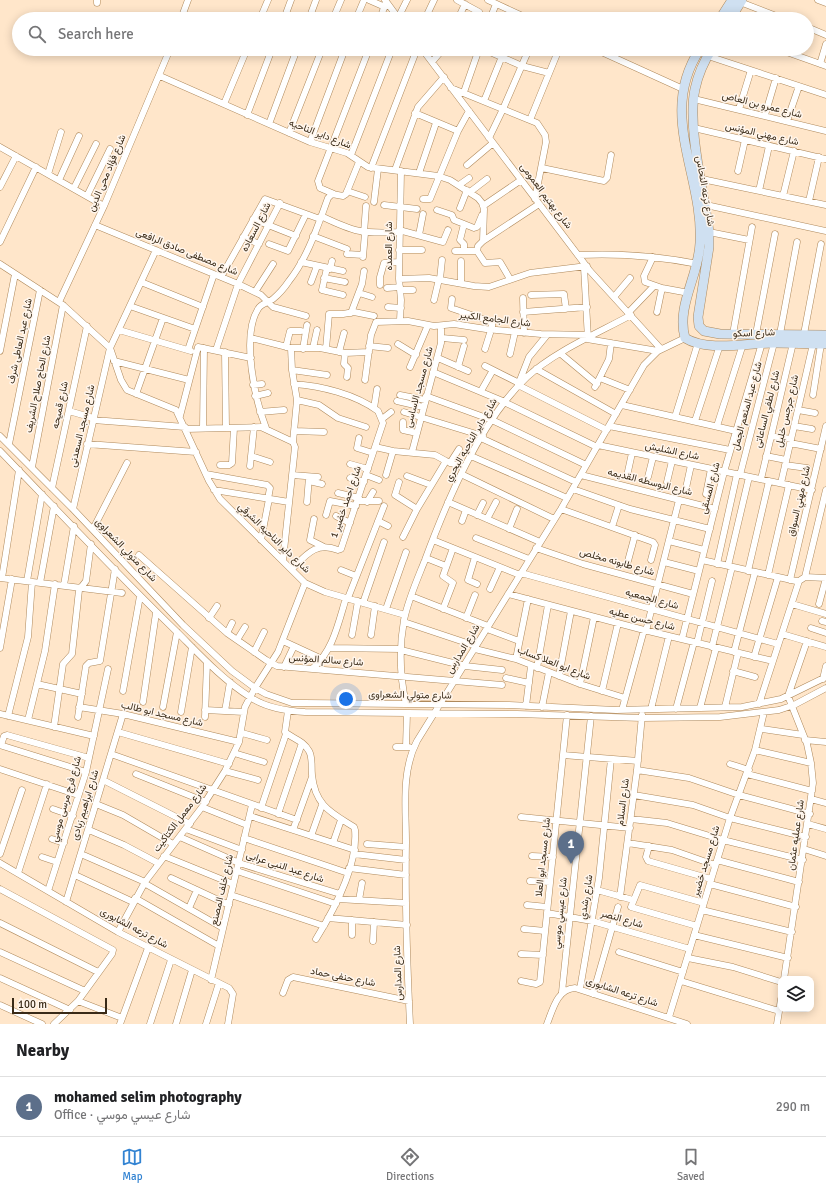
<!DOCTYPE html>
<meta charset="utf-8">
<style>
:root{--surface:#fff;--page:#f6f6f6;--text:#202124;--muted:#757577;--line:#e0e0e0;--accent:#3283d2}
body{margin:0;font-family:Signika,Vazirmatn,sans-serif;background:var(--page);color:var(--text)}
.controls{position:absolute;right:12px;bottom:12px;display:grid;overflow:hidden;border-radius:8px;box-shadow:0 2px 10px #0003}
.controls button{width:36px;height:36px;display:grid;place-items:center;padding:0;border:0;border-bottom:1px solid var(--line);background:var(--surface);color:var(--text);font:20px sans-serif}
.scale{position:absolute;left:12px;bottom:10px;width:95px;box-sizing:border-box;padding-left:4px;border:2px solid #392a17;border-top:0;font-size:11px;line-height:14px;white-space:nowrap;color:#392a17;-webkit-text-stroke:3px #fff6ed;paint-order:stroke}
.you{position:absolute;left:346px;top:699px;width:14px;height:14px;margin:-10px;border:3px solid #fff;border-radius:50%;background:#1a73e8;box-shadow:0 0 0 6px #1a73e833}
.badge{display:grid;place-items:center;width:26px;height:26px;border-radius:50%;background:var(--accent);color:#fff;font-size:13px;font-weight:700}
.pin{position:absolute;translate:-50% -33px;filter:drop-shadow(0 1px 2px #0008)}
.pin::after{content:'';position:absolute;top:21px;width:14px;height:12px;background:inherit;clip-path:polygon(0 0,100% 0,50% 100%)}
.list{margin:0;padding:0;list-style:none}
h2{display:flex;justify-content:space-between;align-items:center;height:52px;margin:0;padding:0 16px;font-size:17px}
h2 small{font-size:13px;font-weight:400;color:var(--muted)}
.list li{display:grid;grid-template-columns:26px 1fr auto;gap:12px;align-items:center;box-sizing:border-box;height:60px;padding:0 16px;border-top:1px solid var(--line)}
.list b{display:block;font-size:15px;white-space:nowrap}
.list p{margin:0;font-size:13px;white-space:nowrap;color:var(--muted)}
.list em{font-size:13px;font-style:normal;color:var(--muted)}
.icon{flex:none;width:22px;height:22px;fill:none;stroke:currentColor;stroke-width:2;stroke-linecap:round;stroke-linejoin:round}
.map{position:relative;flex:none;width:826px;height:1024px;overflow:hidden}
.search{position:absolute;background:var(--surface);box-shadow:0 2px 10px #0003;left:12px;right:12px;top:12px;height:44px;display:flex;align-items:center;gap:10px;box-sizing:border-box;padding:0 14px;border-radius:22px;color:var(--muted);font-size:15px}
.sheet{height:112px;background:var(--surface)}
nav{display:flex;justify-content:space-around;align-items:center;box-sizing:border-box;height:56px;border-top:1px solid var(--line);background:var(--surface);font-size:11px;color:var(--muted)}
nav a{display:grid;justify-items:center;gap:2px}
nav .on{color:var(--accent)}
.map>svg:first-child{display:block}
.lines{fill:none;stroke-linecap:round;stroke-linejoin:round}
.minor-casing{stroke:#af895b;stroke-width:7}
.secondary-casing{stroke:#af895b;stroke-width:10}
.minor{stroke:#fff;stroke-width:6}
.secondary{stroke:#cfe0f1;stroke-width:9}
.labels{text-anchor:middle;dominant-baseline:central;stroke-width:3;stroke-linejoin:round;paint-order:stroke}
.street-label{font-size:10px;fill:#392a17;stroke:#fff6ed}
</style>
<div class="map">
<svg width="826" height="1024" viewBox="0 0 826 1024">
<rect width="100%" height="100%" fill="#ffe6ca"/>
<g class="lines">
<defs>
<path id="minor" d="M 369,0 L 385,7
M 385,0 L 399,19
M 457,0 L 479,12
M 488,0 L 529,19
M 818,0 L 826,3
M 740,2 L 784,19
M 97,3 L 97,0
M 398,18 L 407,0
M 181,19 L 188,0
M 260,19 L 268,0
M 284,19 L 291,0
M 309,19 L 316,0
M 333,19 L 341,0
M 356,19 L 364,0
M 380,19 L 386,2
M 425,19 L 434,0
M 458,19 L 465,4
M 490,19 L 496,4
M 807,27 L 826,35
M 422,49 L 590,271 L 661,349
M 483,49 L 522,66 L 549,73
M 595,49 L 683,89
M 778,49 L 826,66
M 708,56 L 826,95
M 432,62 L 443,49
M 820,64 L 826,44
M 160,76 L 310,142 L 347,153 L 368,167 L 438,176 L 450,180 L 478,198 L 482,203 L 484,209 L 483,241
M 451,88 L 537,123 L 545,135 L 546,142 L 535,199
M 464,92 L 479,49
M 694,99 L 826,131
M 484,101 L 505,49
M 224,104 L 247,49
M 739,109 L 751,70
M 415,113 L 458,131
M 247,115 L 272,49
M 765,115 L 776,78
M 530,120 L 559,49
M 787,121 L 799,86
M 269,124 L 297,49
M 694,128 L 826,159
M 289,133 L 322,49
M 489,138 L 503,109 L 529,49
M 310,142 L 345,49
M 0,147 L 104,206
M 351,155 L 392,49
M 467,165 L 493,143
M 371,168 L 417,49
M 542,168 L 604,181 L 607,178 L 611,155
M 395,170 L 418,107 L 444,77
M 738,171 L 745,140
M 419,173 L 436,123
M 48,174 L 61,132
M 702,179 L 826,205
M 59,180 L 79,136
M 459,185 L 469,178
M 0,187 L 16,156
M 74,188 L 96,144
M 347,191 L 365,197
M 759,191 L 769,146
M 470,192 L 487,179
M 334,194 L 320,188 L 318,181 L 369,49
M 87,196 L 110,149
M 783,196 L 794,151
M 423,199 L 430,199 L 458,131 L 469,111
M 809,201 L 819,157
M 374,202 L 378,169
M 384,205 L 417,209
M 706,205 L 826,231
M 483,206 L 521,180
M 460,208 L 467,190
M 437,210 L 452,215 L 454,220 L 474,228 L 477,227 L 482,215
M 321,216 C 354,232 362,234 399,232
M 253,219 L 296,236
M 464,224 L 460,240 L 464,244 L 464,251
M 95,225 L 238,284 L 261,295 L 273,307 L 306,316
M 399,230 L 443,242 L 448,230
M 709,232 L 749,240
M 364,233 L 366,206
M 419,235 L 423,214
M 313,236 L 347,249
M 243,237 L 259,244
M 0,242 L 36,167
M 269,244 L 288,251 L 306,214
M 399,250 L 422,250
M 455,251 L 477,251 L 485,263 L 500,262 L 510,279
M 477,251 L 478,246 L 483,241 L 539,204
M 347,254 L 363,255
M 578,255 C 618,253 658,256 698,264
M 363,257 L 365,233
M 653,257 L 644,276 L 645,282 L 662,288 L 689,293
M 301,262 L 343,271
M 0,264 L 63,305 L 110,348
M 584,267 L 588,339
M 327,268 L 322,290 L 343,295
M 330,269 L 332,261
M 221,277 L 265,199 L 320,219
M 324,278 L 345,282
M 399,279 L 429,278 L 474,286 L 489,287 L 530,273 L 587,266
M 440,279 L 442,260
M 141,282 L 203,307
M 311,282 L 317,266
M 461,283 L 461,261
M 380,285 L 380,277 L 384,263 L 399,262
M 387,288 L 400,287
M 401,290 L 413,290
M 255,292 L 273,264
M 359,293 L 372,297
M 531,295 L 564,294 L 566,309
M 614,297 L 630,278
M 523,298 L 524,333
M 452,299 L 451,308 L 492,322 L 492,330
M 434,300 L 439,279
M 59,302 L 104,206 L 170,49
M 130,306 L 195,329
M 388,307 L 401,308
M 523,312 L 587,307
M 657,312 L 662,288
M 351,313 L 362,284 L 364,271
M 628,313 L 654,286
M 400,320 L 401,300 L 399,279 L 401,171
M 119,330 L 191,351
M 733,334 L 752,227
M 756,334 L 775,234
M 780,334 L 797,242
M 804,334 L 821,244
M 547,335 L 529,357 L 518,385 L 607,430
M 251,338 L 291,348 L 320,348 L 345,353 L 369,352
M 442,338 L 464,340
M 587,339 L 658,351
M 398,344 L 416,355
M 369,346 L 388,348
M 286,347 L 290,331 L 301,331
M 110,348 L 121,380 L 127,390 L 176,410 L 209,481 L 220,499 L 305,583 L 325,592 L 405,615
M 291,348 L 292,370 L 297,400 L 293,442
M 313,348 L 317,330
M 303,349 L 307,325
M 326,349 L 329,314 L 343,314 L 354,312 L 374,316
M 485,349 L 491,330
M 188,350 L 214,274
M 216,350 L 238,284 L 280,203
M 0,351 L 15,274
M 225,352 L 226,428
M 339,352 L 344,333
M 345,353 L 344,364 L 348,368 L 347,377
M 510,354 L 515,332
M 561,354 L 597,384
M 438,358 L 468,371
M 114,361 L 189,380
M 485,366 L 519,383
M 410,367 L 428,325
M 458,367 L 464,346
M 536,369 L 616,414
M 292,370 L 327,375
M 433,372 L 505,402
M 600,378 L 630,390
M 365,380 L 371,335 L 376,322 L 408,321 L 434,326 L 454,324 L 486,329 L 541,334 L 588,335
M 253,385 L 262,384
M 595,387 L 609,359 L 611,343
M 481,391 L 493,370
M 136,394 L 163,318
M 400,395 L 425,400
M 813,395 L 821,344
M 255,396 L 268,393
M 426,396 L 492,420 L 586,465
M 297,400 L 319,405 L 338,418 L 366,427
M 397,401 L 423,407
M 504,402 L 597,447
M 622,405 L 736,431
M 374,408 L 377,389
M 798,410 L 815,413
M 69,411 L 93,418
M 260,412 L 284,410
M 404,412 L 483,436
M 180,416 L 198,347 L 251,358
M 675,417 L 698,343
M 382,419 L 391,412
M 93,420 L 185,427
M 695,421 L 720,345
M 403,422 L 403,430 L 417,433
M 609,426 L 730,450
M 717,426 L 743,344
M 794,426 L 812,429
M 203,428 L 204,348
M 266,428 C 255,400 241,336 258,309 C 261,303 268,303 273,299 C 279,294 285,287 289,281 C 308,257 318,225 328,198 L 332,194 L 343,196 L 346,194 L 359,162
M 186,429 L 261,427 L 293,442 L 295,447 L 283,560
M 294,431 L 324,432
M 0,436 L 73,509 L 183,625 L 232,671 L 255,688 L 266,694 L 292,703 L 304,703 L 509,705 L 616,710 L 742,707 L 781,699 L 826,677
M 771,436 L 791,439
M 359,438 L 357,448 L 373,453
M 481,438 L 576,482
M 790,443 L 821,449
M 9,444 L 40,290
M 87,444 L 196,452
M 598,445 L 812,490
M 375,447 L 393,451 L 435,455 L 446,461 L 464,468
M 0,451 C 59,512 117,574 178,633 C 200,655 223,680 250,697 C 266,708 286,711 305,712 L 517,714 L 642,718 L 720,717 L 779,710 L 794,705 L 826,688
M 412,452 L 441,343 L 441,326
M 251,456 L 270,462
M 471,456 L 567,498
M 766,456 L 786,460
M 450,463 L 459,449
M 350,464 L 368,469
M 220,465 L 229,465 L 232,463 L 234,428
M 785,465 L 807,468
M 250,466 L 254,427
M 32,467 L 63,305
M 206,474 L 267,485 L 270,488 L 268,499
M 461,474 L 554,519
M 292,475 L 318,477
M 366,475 L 379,480
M 386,475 L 393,451
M 581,475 L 715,509
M 740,475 L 774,343
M 407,476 L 431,485
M 627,476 L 632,453
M 648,477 L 653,457
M 350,478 L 364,482
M 761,479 L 793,343
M 309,481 L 322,484
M 399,482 L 395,495 L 417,509
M 667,482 L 672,461
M 781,483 L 813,344
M 52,488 L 87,326
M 686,488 L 691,465
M 573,489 L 630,509 L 710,529
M 214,490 L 289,502
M 338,493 L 359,498
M 706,494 L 711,469
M 358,501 L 379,501
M 307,502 L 309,477
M 367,502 L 373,492
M 448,502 L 540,542
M 73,509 L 110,348 L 156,250
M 561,509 L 653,542 L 655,545 L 651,560
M 326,515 L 330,501 L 356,506
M 477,515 L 483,503
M 336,516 L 350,523
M 314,519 L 310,540 L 322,546
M 487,519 L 496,502
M 378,521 L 388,526
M 462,521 L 466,510
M 612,527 L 619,505
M 93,529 L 127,463
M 509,529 L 517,509
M 403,537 L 417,509 L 446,461
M 476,538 L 529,559
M 261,540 L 269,499
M 433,540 L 520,575
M 669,541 L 704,550
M 536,548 L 583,564 L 693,594
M 139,555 L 227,633 L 266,660 L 277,666 L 502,685
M 475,557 L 468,580 L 477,584
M 426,558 L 446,566
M 702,560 L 796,581 L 799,581 L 805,577 L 826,578
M 628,561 L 635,535
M 664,562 L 699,571
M 717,564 L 737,474
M 728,566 L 749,477
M 292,569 C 306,555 316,541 338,550 L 341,549 L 383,423 L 378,411 C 355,394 321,386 294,384
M 341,570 L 356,576
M 748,571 L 769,481
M 521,573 L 778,644
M 768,575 L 789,485
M 805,577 L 826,490
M 0,578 L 122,593
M 2,578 L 19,470
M 790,580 L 826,426
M 27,581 L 42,494
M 40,583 L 54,506
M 64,585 L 74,526
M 490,589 L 500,567
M 508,594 L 644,630 L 773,661
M 411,596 L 488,626
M 348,598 L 384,506
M 363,603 L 384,542
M 792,604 L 826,614
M 819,604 L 826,578
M 386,609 L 406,552
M 443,609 L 453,583 L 443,576 L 453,548
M 209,618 L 217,606
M 466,618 L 475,595
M 822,621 L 826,622
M 404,622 L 476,646
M 811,628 L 826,633
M 487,629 L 519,641
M 646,631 L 679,500
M 227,633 L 232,623
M 782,634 L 826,647
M 352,635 L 358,601
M 371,635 L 375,606
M 682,639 L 724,472 L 762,343
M 237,640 L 245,627
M 283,641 L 322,659
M 697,643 L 712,581
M 712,647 L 732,567
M 0,648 L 12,579
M 329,648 L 401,649
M 475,649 L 516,659 L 580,684 L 625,698
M 401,650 L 465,666 L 502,670
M 254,652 L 264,632
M 734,652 L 755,572
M 754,657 L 778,577
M 516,659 L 528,599
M 284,667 L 294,646
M 537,668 L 548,605
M 312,669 C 333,651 338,624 346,598
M 733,671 L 755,677
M 559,676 L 571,611
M 506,678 L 529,683
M 823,679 L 826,666
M 37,684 L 82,694
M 580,684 L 594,617
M 123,691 L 140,596
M 602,691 L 618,623
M 143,702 L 156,613
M 406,704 C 400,677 399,648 404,620 C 408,600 417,580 425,560 C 447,501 480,421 527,377 C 554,352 598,333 631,315
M 759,704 L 799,581
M 526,706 L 531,666
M 79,707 L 123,714 L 239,742
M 163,707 L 177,632
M 542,707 L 549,672
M 725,707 L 738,653
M 700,708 L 716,648
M 651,709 L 669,636
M 676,709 L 694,642
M 205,710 L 244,712
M 622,710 L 644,630
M 225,711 L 230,682
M 288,711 L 285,732 C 293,739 303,740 309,751 C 313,758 311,767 312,775 C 315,806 332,813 354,827 L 355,830 C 358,865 334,910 316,939
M 181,712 L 192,647
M 0,714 L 94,736
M 8,716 L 28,637 L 32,582
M 78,717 L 86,666 L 89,663 L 100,661 L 115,569
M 205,717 L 207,662
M 28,720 L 45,651 L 55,584
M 54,727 L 63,664 L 72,654 L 79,590 L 86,581 L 91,544
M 762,729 L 803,735
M 118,732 L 229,764
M 242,733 L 267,740
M 805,740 L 826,742
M 0,745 L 86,772
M 1,745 L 4,736 L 7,735 L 89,758
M 396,747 L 409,747
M 406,747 L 407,713
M 755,750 L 811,763
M 234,753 L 264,762
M 111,754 L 297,820
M 563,755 L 638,761
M 730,764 L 749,770
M 0,769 L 78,795
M 637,770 L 689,778 L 739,795 L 810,814
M 225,771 L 258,780
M 136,774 L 206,802
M 747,774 L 812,791
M 103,780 L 190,824
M 634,795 L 693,805 L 730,818 L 806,837
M 811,799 L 826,803
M 96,804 L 123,815 L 173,844
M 202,807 L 247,825
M 261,808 L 286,734
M 53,809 L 73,816
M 278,814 L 302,743
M 250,816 L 355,850
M 521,817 L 630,828
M 631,819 L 667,823 L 723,840 L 803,860
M 808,824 L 826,829
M 186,829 L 242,850
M 89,830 L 124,845 L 158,863
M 293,830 L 312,777
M 311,836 L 322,805
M 180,837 L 239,863 L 340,894
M 244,838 L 348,873
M 52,839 L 64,843
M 333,843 L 341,820
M 628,843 L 672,850 L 715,865
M 367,844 L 406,847
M 649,846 L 646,857 L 648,861 L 711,879
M 804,849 L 826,856
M 0,854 L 22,790
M 81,854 L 145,882
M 354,854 L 406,860
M 164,856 L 233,884
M 532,856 L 553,857
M 42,857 L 57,862
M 717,860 L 799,882
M 0,863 L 118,932 L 229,988 L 233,994 L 228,1024
M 349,868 L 406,875
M 237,871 L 336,904
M 18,873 L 47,784
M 75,875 L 133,902
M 171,878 L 229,905
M 530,881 L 550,882
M 144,883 L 223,928
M 710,884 L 796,907
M 0,889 L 113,950 L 112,954 L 78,1001 L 54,1024
M 597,890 L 633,900
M 48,891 L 86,772 L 108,669
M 231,895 L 324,926
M 620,897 L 637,770 L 642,715
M 135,898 L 219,946
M 338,899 L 406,903
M 359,900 L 362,883
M 66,902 L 123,714
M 527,905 L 547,907
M 189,908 L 197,890
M 702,910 L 792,932
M 547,913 L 592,921 L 690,949
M 328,918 L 407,925
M 0,923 L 98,972
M 697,926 L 631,907 L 640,885 L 704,903
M 524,929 L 545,931
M 118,932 L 145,882 L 202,807 L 225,771 L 239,742 L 245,707 L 255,688 L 278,652 L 305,583
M 352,935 L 352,920
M 694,935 L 788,958
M 373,941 L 374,922
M 0,952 L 85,991
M 619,952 L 683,972
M 521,954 L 543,955
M 688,958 L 733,967 L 781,982
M 0,978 L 70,1010
M 784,979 L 813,783 L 811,763 L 807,744 L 788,696 L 807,641
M 211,980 L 252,805
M 521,981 L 536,984 L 540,982 L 567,715
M 681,981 L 779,1011
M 580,989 L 599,878 L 611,759
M 562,992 L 591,716
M 283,993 L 288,980 L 293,977 L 409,1001
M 593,994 L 618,907
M 78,1001 L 122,1018
M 0,1005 L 42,1024
M 669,1017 L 730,818 L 755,750 L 764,712
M 120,1024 L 148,948
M 150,1024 L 171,960
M 176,1024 L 192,970
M 206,1024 L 219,983
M 410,1024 C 407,963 405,903 406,842 C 406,808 401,772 417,741 L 561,509 L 644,365 L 658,351 L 685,338
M 547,1024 C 553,1009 557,989 575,988 L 687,1024
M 777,1024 L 781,999"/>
<path id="secondary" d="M 720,19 L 732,0
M 730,19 L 742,0
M 700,49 C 657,114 704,176 700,243 C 699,275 676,306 685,338 C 707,352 748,343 773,343 C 791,343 808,344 826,344
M 712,49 C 704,61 698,75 695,89 C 687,127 704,192 709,232 L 709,247 L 698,317 L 699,326 L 704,331 L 720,334 L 826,335"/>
</defs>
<!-- minor casing -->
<use href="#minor" class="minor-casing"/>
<!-- secondary casing -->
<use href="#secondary" class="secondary-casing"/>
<!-- minor -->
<use href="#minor" class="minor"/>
<!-- secondary -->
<use href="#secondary" class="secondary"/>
</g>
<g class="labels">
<!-- street labels -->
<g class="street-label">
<text transform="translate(762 105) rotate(14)">شارع عمرو بن العاص</text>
<text transform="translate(320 134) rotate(21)">شارع داير الناحيه</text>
<text transform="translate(762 134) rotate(13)">شارع مهني المؤنس</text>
<text transform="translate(107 173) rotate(-67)">شارع فؤاد محى الدين</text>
<text transform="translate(705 191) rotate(80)">شارع ترعه النحاس</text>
<text transform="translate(546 196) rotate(53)">شارع بهتيم العمومى</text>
<text transform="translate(256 227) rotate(-63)">شارع السعاده</text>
<text transform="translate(389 246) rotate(-90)">شارع العمده</text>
<text transform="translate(187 252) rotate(22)">شارع مصطفى صادق الرافعى</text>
<text transform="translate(495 319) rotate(7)">شارع الجامع الكبير</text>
<text transform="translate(754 333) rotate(-2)">شارع اسكو</text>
<text transform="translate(20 341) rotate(-78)">شارع عبد العاطى شرف</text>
<text transform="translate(38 384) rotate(-79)">شارع الحاج صلاح الشريف</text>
<text transform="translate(419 387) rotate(-75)">شارع مسجد الاساسى</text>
<text transform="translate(60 405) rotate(-78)">شارع قميحه</text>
<text transform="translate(747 406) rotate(-75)">شارع عبد المنعم الجمل</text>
<text transform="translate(767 409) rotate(-76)">شارع لطفي الساعاتى</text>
<text transform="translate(787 411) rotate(-77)">شارع جرجس خليل</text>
<text transform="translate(82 426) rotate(-77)">شارع مسجد السعدنى</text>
<text transform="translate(471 440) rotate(-60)">شارع داير الناحيه البحري</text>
<text transform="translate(672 451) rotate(12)">شارع الشليش</text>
<text transform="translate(650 482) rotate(14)">شارع البوسطه القديمه</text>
<text transform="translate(710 488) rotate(-75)">شارع المسقى</text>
<text transform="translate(799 501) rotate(-77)">شارع مهني السواق</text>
<text transform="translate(346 502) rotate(-71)">شارع احمد خضير 1</text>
<text transform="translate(274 538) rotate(44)">شارع داير الناحيه الشرقي</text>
<text transform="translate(126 550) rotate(46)">شارع متولي الشعراوى</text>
<text transform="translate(617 562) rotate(16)">شارع طابونه مخلص</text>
<text transform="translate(652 599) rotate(15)">شارع الجمعيه</text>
<text transform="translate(642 619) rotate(14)">شارع حسن عطيه</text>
<text transform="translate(463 649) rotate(-59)">شارع المدارس</text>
<text transform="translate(326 660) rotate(4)">شارع سالم المؤنس</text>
<text transform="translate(554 663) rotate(21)">شارع ابو العلا كساب</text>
<text transform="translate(410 695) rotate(1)">شارع متولي الشعراوى</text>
<text transform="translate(162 714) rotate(13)">شارع مسجد ابو طالب</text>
<text transform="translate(66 799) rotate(-74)">شارع فرج مرسى موسي</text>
<text transform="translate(623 802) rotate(-83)">شارع السلام</text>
<text transform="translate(85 805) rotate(-73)">شارع ابراهيم زبادى</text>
<text transform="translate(180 818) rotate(-53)">شارع معمل الكتاكيت</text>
<text transform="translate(796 835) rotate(-82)">شارع عمليه عثمان</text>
<text transform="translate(543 857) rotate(-84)">شارع مسجد ابو العلا</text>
<text transform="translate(706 861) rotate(-73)">شارع مسجد خضير</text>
<text transform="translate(285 867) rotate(18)">شارع عبد النبى عرابى</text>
<text transform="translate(222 890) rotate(-77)">شارع خلف المصنع</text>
<text transform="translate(586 897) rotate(-81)">شارع رشدي</text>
<text transform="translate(560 913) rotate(-84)">شارع عيسي موسي</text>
<text transform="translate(622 919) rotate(16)">شارع النصر</text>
<text transform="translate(134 928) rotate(28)">شارع ترعه الشابورى</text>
<text transform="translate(398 973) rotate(-92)">شارع المدارس</text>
<text transform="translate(343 977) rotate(11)">شارع حنفى حماد</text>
<text transform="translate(622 992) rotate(18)">شارع ترعه الشابورى</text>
</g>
</g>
</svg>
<div class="controls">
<button><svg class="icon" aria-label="layers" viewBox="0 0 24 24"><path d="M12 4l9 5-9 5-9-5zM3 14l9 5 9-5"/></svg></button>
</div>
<div class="scale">100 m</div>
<div class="you"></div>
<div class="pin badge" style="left:571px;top:864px;background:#5c6f8a">1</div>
<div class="search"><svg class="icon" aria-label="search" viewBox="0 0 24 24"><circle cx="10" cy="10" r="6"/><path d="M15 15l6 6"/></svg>Search here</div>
</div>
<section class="sheet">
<h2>Nearby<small></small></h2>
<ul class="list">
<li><span class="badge" style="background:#5c6f8a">1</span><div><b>mohamed selim photography</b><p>Office · شارع عيسي موسي</p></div><em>290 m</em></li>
</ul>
</section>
<nav>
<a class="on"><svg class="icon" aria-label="map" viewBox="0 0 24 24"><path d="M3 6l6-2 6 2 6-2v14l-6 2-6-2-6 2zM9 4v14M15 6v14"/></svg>Map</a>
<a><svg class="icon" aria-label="directions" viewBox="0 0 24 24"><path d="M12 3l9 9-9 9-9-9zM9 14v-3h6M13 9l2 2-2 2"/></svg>Directions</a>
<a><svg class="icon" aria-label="saved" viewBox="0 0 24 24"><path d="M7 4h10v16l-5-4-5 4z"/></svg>Saved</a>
</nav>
